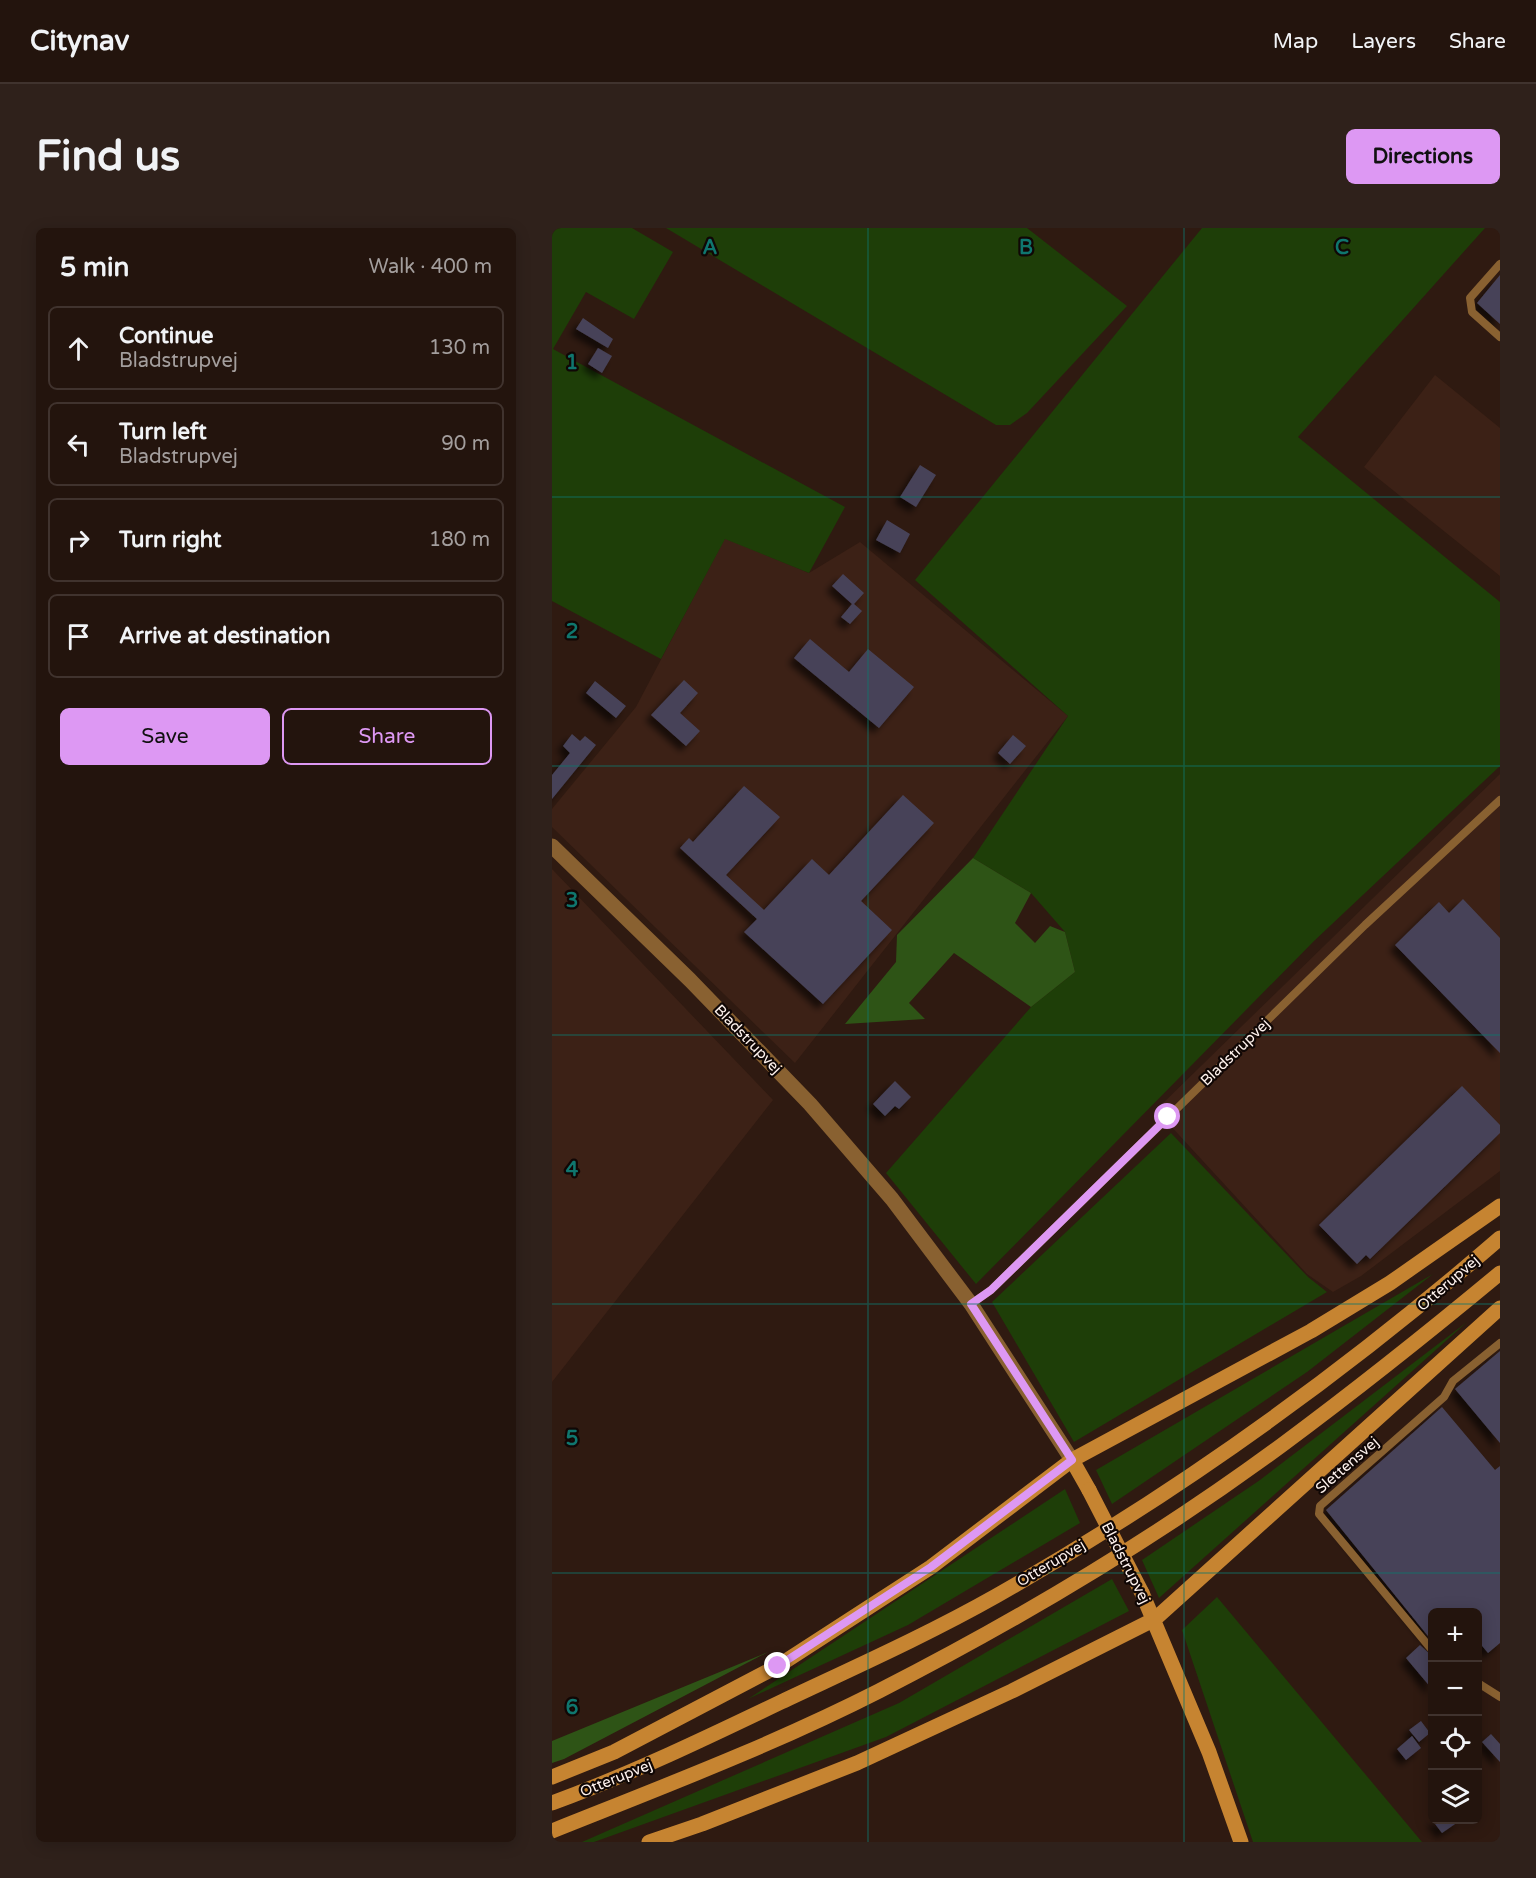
<!DOCTYPE html>
<meta charset="utf-8">
<style>
:root{--surface:#23140d;--page:#2f211b;--text:#f1f3f6;--muted:#a39e9d;--line:#40332e;--accent:#dd98f3}
body{margin:0;font-family:"Varela Round",sans-serif;background:var(--page);color:var(--text)}
.controls{position:absolute;right:18px;bottom:18px;display:grid;overflow:hidden;border-radius:9px;box-shadow:0 3px 15px #0003}
.controls button{width:54px;height:54px;display:grid;place-items:center;padding:0;border:0;border-bottom:2px solid var(--line);background:var(--surface);color:var(--text);font:30px sans-serif}
.stop{position:absolute;width:18px;height:18px;margin:-14px;border:4px solid #dd98f3;border-radius:50%;background:#fff}
.stop.end{background:#dd98f3;border-color:#fff;box-shadow:0 2px 6px #0008}
.list{margin:0;padding:0;list-style:none}
h2{display:flex;justify-content:space-between;align-items:center;height:78px;margin:0;padding:0 24px;font-size:26px}
h2 small{font-size:20px;font-weight:400;color:var(--muted)}
.list li{display:grid;grid-template-columns:39px 1fr auto;gap:18px;align-items:center;box-sizing:border-box;height:84px;margin:0 12px 12px;padding:0 12px;border:2px solid var(--line);border-radius:9px}
.list b{display:block;font-size:22px;white-space:nowrap}
.list p{margin:0;font-size:20px;white-space:nowrap;color:var(--muted)}
.list em{font-size:20px;font-style:normal;color:var(--muted)}
.actions{display:flex;gap:12px;padding:18px 24px}
.actions a{flex:1;padding:14px 0;border:2px solid var(--accent);border-radius:9px;text-align:center;font-size:21px;color:var(--accent)}
.actions .main{background:var(--accent);color:#111}
.icon{flex:none;width:33px;height:33px;fill:none;stroke:currentColor;stroke-width:2;stroke-linecap:round;stroke-linejoin:round}
.map{position:relative;flex:none;width:948px;height:1614px;overflow:hidden;border-radius:9px}
header{display:flex;align-items:center;gap:36px;box-sizing:border-box;height:84px;padding:0 30px;background:var(--surface);border-bottom:2px solid var(--line)}
header strong{font-size:28px}
nav{display:flex;gap:33px;margin-inline-start:auto;font-size:21px}
.intro{display:flex;align-items:center;justify-content:space-between;box-sizing:border-box;height:144px;padding:0 36px}
h1{margin:0;font-size:42px}
.button{padding:15px 27px;border-radius:9px;background:var(--accent);color:#111;font-size:21px;font-weight:700}
main{display:flex;gap:36px;padding:0 36px}
aside{flex:1;background:var(--surface);border-radius:9px;box-shadow:0 3px 15px #0003}
.map>svg:first-child{display:block}
.built{fill:#3c2116}
.green{fill:#1e3e08}
.forest{fill:#2e5416}
.building{fill:#474359;filter:url(#shadow)}
.lines{fill:none;stroke-linecap:round;stroke-linejoin:round}
.service{stroke:#896131;stroke-width:8}
.tertiary{stroke:#896131;stroke-width:15}
.secondary{stroke:#c68431;stroke-width:15}
.secondary-bridge{stroke:#c68431;stroke-width:15}
.route{stroke:#dd98f3;stroke-width:8}
.grid{fill:none;stroke:#0f766e;stroke-width:1.5;stroke-opacity:0.55}
.labels{text-anchor:middle;dominant-baseline:central;stroke-width:4.5;stroke-linejoin:round;paint-order:stroke}
.street-label{font-size:15px;fill:#fef2ed;stroke:#100705}
.grid-label{font-size:20px;text-anchor:middle;font-weight:bold;fill:#0f766e;stroke:#100705;stroke-width:4.5;stroke-linejoin:round;paint-order:stroke}
</style>
<header>
<strong>Citynav</strong>
<nav><a>Map</a><a>Layers</a><a>Share</a></nav>
</header>
<div class="intro"><h1>Find us</h1><a class="button">Directions</a></div>
<main>
<aside>
<h2>5 min<small>Walk · 400 m</small></h2>
<ul class="list">
<li><svg class="icon" aria-label="ahead" viewBox="0 0 24 24"><path d="M12 20V5M6 11l6-6 6 6"/></svg><div><b>Continue</b><p>Bladstrupvej</p></div><em>130 m</em></li>
<li><svg class="icon" aria-label="left" viewBox="0 0 24 24"><path d="M17 20v-9H6M10 6l-5 5 5 5"/></svg><div><b>Turn left</b><p>Bladstrupvej</p></div><em>90 m</em></li>
<li><svg class="icon" aria-label="right" viewBox="0 0 24 24"><path d="M7 20v-9h11M14 6l5 5-5 5"/></svg><div><b>Turn right</b></div><em>180 m</em></li>
<li><svg class="icon" aria-label="arrive" viewBox="0 0 24 24"><path d="M6 21V4h12l-3 4 3 4H6"/></svg><div><b>Arrive at destination</b></div></li>
</ul>
<div class="actions"><a class="main">Save</a><a>Share</a></div>
</aside>
<div class="map">
<svg width="948" height="1614" viewBox="0 0 948 1614">
<defs>
<filter id="shadow"><feDropShadow dx="-5.5" dy="5.5" stdDeviation="3" flood-color="#0009"/></filter>
</defs>
<rect width="100%" height="100%" fill="#2f1a11"/>
<!-- built -->
<path class="built" d="M 883,147 L 948,200 L 948,348 L 812,239 Z
M 173,310 L 257,345 L 308,314 L 516,488 L 243,835 L 0,599 L 0,581 L 84,479 Z
M 948,546 L 948,943 L 809,1048 L 781,1064 L 755,1046 L 604,882 Z
M 0,641 L 221,872 L 0,1154 Z"/>
<!-- green -->
<path class="green" d="M 0,0 L 80,0 L 121,24 L 82,91 L 34,64 L 1,121 L 293,279 L 257,345 L 173,311 L 109,431 L 0,373 Z
M 114,0 L 475,0 L 575,78 L 475,185 L 458,197 L 444,197 Z
M 650,0 L 933,0 L 746,209 L 948,374 L 948,538 L 762,713 L 424,1056 L 334,945 L 479,779 L 523,744 L 513,704 L 479,665 L 421,630 L 516,488 L 363,352 Z
M 619,905 L 756,1049 L 775,1064 L 522,1214 L 440,1074 Z
M 881,1046 L 755,1144 L 560,1276 L 544,1242 Z
M 915,1094 L 607,1370 L 590,1332 L 708,1252 Z
M 513,1261 L 528,1295 L 356,1397 L 196,1471 Z
M 560,1351 L 577,1383 L 334,1509 L 42,1614 L 30,1614 L 347,1475 Z
M 665,1369 L 870,1614 L 701,1614 L 630,1402 Z"/>
<!-- forest -->
<path class="forest" d="M 421,630 L 479,665 L 463,695 L 483,715 L 498,698 L 513,704 L 523,744 L 479,779 L 402,725 L 357,775 L 373,791 L 293,796 L 344,734 L 345,707 Z
M 216,1424 L 12,1531 L 0,1535 L 0,1513 Z"/>
<!-- building -->
<path class="building" d="M 948,47 L 948,96 L 925,75 Z
M 31,90 L 61,111 L 56,120 L 24,101 Z
M 46,120 L 60,128 L 50,145 L 36,136 Z
M 368,237 L 384,247 L 364,279 L 348,269 Z
M 335,292 L 358,306 L 348,325 L 324,312 Z
M 291,346 L 312,365 L 302,376 L 310,383 L 298,396 L 289,389 L 300,376 L 280,358 Z
M 258,411 L 297,444 L 316,421 L 362,459 L 327,500 L 242,430 Z
M 132,452 L 146,465 L 128,485 L 148,503 L 134,518 L 99,487 Z
M 43,453 L 74,478 L 64,490 L 34,465 Z
M 20,506 L 28,513 L 33,508 L 44,517 L 0,571 L 0,547 L 18,525 L 11,518 Z
M 461,507 L 474,518 L 458,536 L 446,525 Z
M 192,558 L 228,589 L 174,647 L 212,682 L 260,631 L 277,647 L 351,567 L 382,595 L 309,673 L 340,702 L 271,776 L 192,704 L 205,691 L 128,620 L 137,610 L 141,614 Z
M 911,671 L 948,710 L 948,825 L 843,717 L 887,674 L 897,685 Z
M 343,853 L 359,869 L 347,881 L 343,878 L 333,888 L 321,876 Z
M 910,858 L 948,897 L 948,905 L 818,1031 L 814,1027 L 805,1036 L 767,997 Z
M 948,1123 L 948,1215 L 903,1161 Z
M 890,1179 L 943,1242 L 948,1238 L 948,1415 L 936,1425 L 926,1413 L 926,1384 L 880,1384 L 880,1413 L 774,1282 Z
M 868,1417 L 880,1428 L 880,1461 L 854,1430 Z
M 869,1493 L 878,1505 L 867,1514 L 857,1502 Z
M 939,1506 L 948,1516 L 948,1534 L 930,1514 Z
M 860,1508 L 869,1520 L 854,1532 L 845,1521 Z
M 880,1592 L 909,1592 L 890,1605 Z"/>
<g class="lines">
<!-- service -->
<path class="service" d="M 948,36 L 918,70 L 920,84 L 948,109
M 419,1076 L 439,1062 L 813,697 L 948,572
M 880,1422 L 767,1286 L 768,1278 L 892,1169 L 901,1153 L 948,1115
M 926,1455 L 948,1469"/>
<!-- tertiary -->
<path class="tertiary" d="M 0,618 L 138,752 L 258,876 L 340,971 L 419,1076 L 520,1232"/>
<!-- secondary -->
<path class="secondary" d="M 520,1232 L 537,1262
M 590,1365 L 657,1524 L 689,1614
M 0,1549 L 62,1524 L 226,1438 L 379,1339 L 520,1232 L 759,1103 L 838,1055 L 948,978
M 0,1575 C 79,1546 154,1510 229,1474 C 301,1440 375,1407 444,1368 C 624,1266 792,1145 948,1010
M 0,1603 C 110,1559 221,1517 327,1463 C 466,1392 604,1310 730,1217 C 804,1162 877,1104 948,1045
M 97,1614 L 150,1596 L 305,1535 L 460,1463 L 603,1391 L 948,1080"/>
<!-- secondary-bridge -->
<path class="secondary-bridge" d="M 537,1262 L 590,1365"/>
</g>
<g class="lines">
<!-- route -->
<path class="route" d="M 226,1438 L 379,1339 L 520,1232 L 419,1076 L 439,1062 L 616,889"/>
</g>
<!-- grid -->
<path class="grid" d="M 316,0 L 316,1614M 632,0 L 632,1614M 0,269 L 948,269M 0,538 L 948,538M 0,807 L 948,807M 0,1076 L 948,1076M 0,1345 L 948,1345"/>
<g class="labels">
<!-- street labels -->
<g class="street-label">
<text transform="translate(196 811) rotate(46)">Bladstrupvej</text>
<text transform="translate(683 824) rotate(-44)">Bladstrupvej</text>
<text transform="translate(896 1055) rotate(-41)">Otterupvej</text>
<text transform="translate(795 1237) rotate(-41)">Slettensvej</text>
<text transform="translate(499 1335) rotate(-31)">Otterupvej</text>
<text transform="translate(574 1335) rotate(63)">Bladstrupvej</text>
<text transform="translate(64 1550) rotate(-22)">Otterupvej</text>
</g>
</g>
<g class="grid-label">
<text x="158" y="26">A</text>
<text x="474" y="26">B</text>
<text x="790" y="26">C</text>
<text x="20" y="141">1</text>
<text x="20" y="410">2</text>
<text x="20" y="679">3</text>
<text x="20" y="948">4</text>
<text x="20" y="1217">5</text>
<text x="20" y="1486">6</text>
</g>
</svg>
<div class="controls">
<button>+</button>
<button>−</button>
<button><svg class="icon" aria-label="locate" viewBox="0 0 24 24"><circle cx="12" cy="12" r="6"/><path d="M12 2v4M12 18v4M2 12h4M18 12h4"/></svg></button>
<button><svg class="icon" aria-label="layers" viewBox="0 0 24 24"><path d="M12 4l9 5-9 5-9-5zM3 14l9 5 9-5"/></svg></button>
</div>
<div class="stop" style="left:616px;top:889px"></div>
<div class="stop end" style="left:226px;top:1438px"></div>
</div>
</main>
